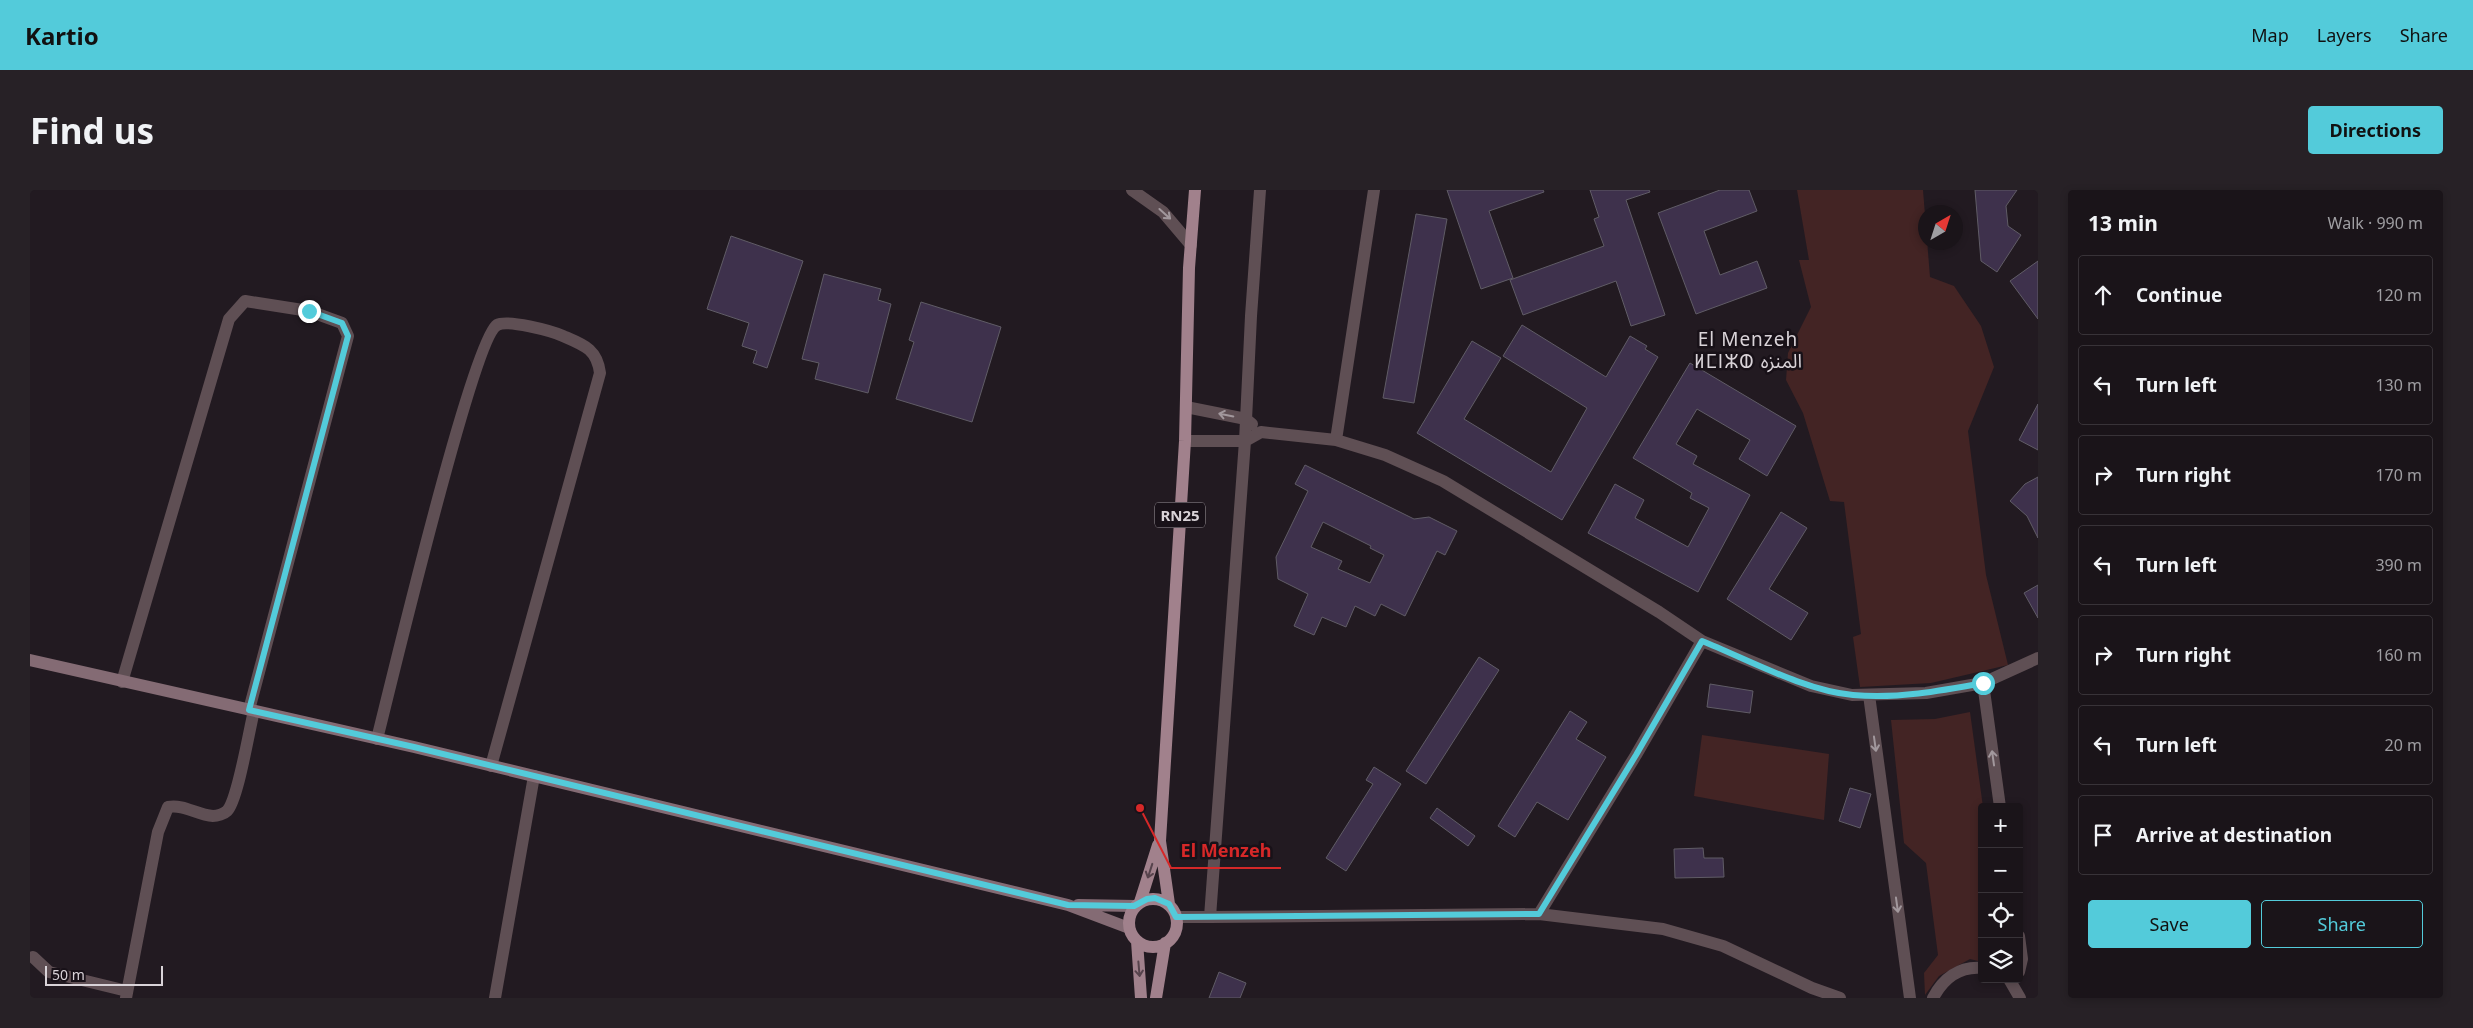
<!DOCTYPE html>
<meta charset="utf-8">
<style>
:root{--surface:#1a1419;--page:#272126;--text:#f1f3f6;--muted:#9f9ea2;--line:#383338;--accent:#53cbda}
body{margin:0;font-family:"Noto Sans","Noto Sans Arabic","Noto Sans Tifinagh",sans-serif;background:var(--page);color:var(--text)}
.controls{position:absolute;right:15px;bottom:15px;display:grid;overflow:hidden;border-radius:5px;box-shadow:0 2px 8px #0003}
.controls button{width:45px;height:45px;display:grid;place-items:center;padding:0;border:0;border-bottom:1px solid var(--line);background:var(--surface);color:var(--text);font:25px sans-serif}
.compass{position:absolute;left:1888px;top:15px;width:45px;height:45px;border-radius:50%;background:var(--surface);box-shadow:0 2px 8px #0003;rotate:39deg}
.scale{position:absolute;left:15px;bottom:12px;width:118px;box-sizing:border-box;padding-left:5px;border:2px solid #d9d3d8;border-top:0;font-size:14px;line-height:18px;white-space:nowrap;color:#d9d3d8;-webkit-text-stroke:4px #181118;paint-order:stroke}
.stop{position:absolute;width:15px;height:15px;margin:-11px;border:4px solid #53cbda;border-radius:50%;background:#fff}
.stop.end{background:#53cbda;border-color:#fff;box-shadow:0 1px 5px #0008}
.list{margin:0;padding:0;list-style:none}
h2{display:flex;justify-content:space-between;align-items:center;height:65px;margin:0;padding:0 20px;font-size:21px}
h2 small{font-size:16px;font-weight:400;color:var(--muted)}
.list li{display:grid;grid-template-columns:32px 1fr auto;gap:15px;align-items:center;box-sizing:border-box;height:80px;margin:0 10px 10px;padding:0 10px;border:1px solid var(--line);border-radius:5px}
.list b{display:block;font-size:19px;white-space:nowrap}
.list em{font-size:16px;font-style:normal;color:var(--muted)}
.actions{display:flex;gap:10px;padding:15px 20px}
.actions a{flex:1;padding:11px 0;border:1px solid var(--accent);border-radius:5px;text-align:center;font-size:18px;color:var(--accent)}
.actions .main{background:var(--accent);color:#111}
.icon{flex:none;width:28px;height:28px;fill:none;stroke:currentColor;stroke-width:2;stroke-linecap:round;stroke-linejoin:round}
.map{position:relative;flex:none;width:2008px;height:808px;overflow:hidden;border-radius:5px}
header{display:flex;align-items:center;gap:30px;box-sizing:border-box;height:70px;padding:0 25px;background:var(--accent);color:#111}
header strong{font-size:24px}
nav{display:flex;gap:28px;margin-inline-start:auto;font-size:18px}
.intro{display:flex;align-items:center;justify-content:space-between;box-sizing:border-box;height:120px;padding:0 30px}
h1{margin:0;font-size:35px}
.button{padding:12px 22px;border-radius:5px;background:var(--accent);color:#111;font-size:18px;font-weight:700}
main{display:flex;gap:30px;padding:0 30px}
aside{flex:1;background:var(--surface);border-radius:5px;box-shadow:0 2px 8px #0003}
.map>svg:first-child{display:block}
.green{fill:#432424}
.building{fill:#3e314c;stroke:#605c66;fill-rule:evenodd}
.lines{fill:none;stroke-linecap:round;stroke-linejoin:round}
.street{stroke:#5f4f54;stroke-width:12}
.secondary{stroke:#846b74;stroke-width:12}
.primary{stroke:#a1818c;stroke-width:12}
.oneway{stroke:#a2989d}
.oneway2{stroke:#56434c}
.route{stroke:#53cbda;stroke-width:6}
.labels{text-anchor:middle;dominant-baseline:central;stroke-width:5;stroke-linejoin:round;paint-order:stroke}
.shield{fill:#181118;stroke:#9f999e;stroke-width:1}
.shield-label{font-size:15px;font-weight:bold;fill:#d9d3d8}
.quarter-label{font-size:19px;letter-spacing:1px;fill:#d9d3d8;stroke:#181118}
.leader{fill:none;stroke:#d62828;stroke-width:2}
.callout-dot{fill:#d62828;stroke:#181118;stroke-width:2}
.callout-label{font-size:18px;text-anchor:middle;font-weight:bold;fill:#d62828;stroke:#181118;stroke-width:5;stroke-linejoin:round;paint-order:stroke}
</style>
<header>
<strong>Kartio</strong>
<nav><a>Map</a><a>Layers</a><a>Share</a></nav>
</header>
<div class="intro"><h1>Find us</h1><a class="button">Directions</a></div>
<main>
<div class="map">
<svg width="2008" height="808" viewBox="0 0 2008 808">
<rect width="100%" height="100%" fill="#221a21"/>
<!-- green -->
<path class="green" d="M 1767,0 L 1893,0 L 1900,87 L 1924,96 L 1951,136 L 1964,177 L 1938,241 L 1956,385 L 1978,475 L 1901,493 L 1830,497 L 1823,447 L 1831,444 L 1814,312 L 1800,311 L 1773,223 L 1756,190 L 1758,163 L 1781,117 L 1769,70 L 1779,70 Z
M 1940,522 L 1953,617 L 1952,772 L 1940,769 L 1909,786 L 1895,805 L 1894,783 L 1908,765 L 1896,673 L 1874,653 L 1861,530 L 1905,529 Z
M 1672,545 L 1799,564 L 1794,630 L 1664,606 Z"/>
<!-- building -->
<path class="building" d="M 1417,0 L 1513,0 L 1514,2 L 1459,21 L 1483,88 L 1451,99 Z
M 1560,0 L 1619,0 L 1620,2 L 1596,10 L 1635,125 L 1601,136 L 1586,91 L 1493,125 L 1480,90 L 1574,56 L 1564,29 L 1569,27 Z
M 1690,0 L 1719,0 L 1727,21 L 1674,41 L 1690,85 L 1727,71 L 1737,98 L 1666,124 L 1628,23 Z
M 1945,0 L 1987,0 L 1976,16 L 1978,36 L 1991,45 L 1967,82 L 1951,71 Z
M 1386,24 L 1417,29 L 1384,213 L 1353,208 Z
M 701,46 L 773,71 L 737,178 L 723,173 L 727,161 L 712,156 L 719,133 L 677,119 Z
M 2008,71 L 2008,129 L 1980,91 Z
M 794,84 L 851,99 L 848,110 L 861,114 L 838,203 L 785,189 L 789,173 L 772,169 Z
M 891,112 L 971,137 L 942,232 L 866,209 L 884,152 L 879,150 Z
M 1492,135 L 1576,187 L 1600,146 L 1617,156 L 1615,159 L 1628,167 L 1532,330 L 1387,243 L 1442,151 L 1471,168 L 1434,229 L 1521,282 L 1557,218 L 1473,166 Z
M 1660,173 L 1766,236 L 1737,286 L 1709,269 L 1720,250 L 1667,219 L 1646,254 L 1667,266 L 1663,274 L 1720,305 L 1668,402 L 1558,343 L 1585,294 L 1614,310 L 1605,328 L 1658,357 L 1679,318 L 1660,308 L 1662,303 L 1603,268 Z
M 2008,214 L 2008,260 L 1989,250 Z
M 1275,275 L 1384,329 L 1399,327 L 1427,341 L 1415,365 L 1407,361 L 1375,426 L 1351,414 L 1345,426 L 1325,416 L 1316,437 L 1292,427 L 1284,445 L 1264,436 L 1278,404 L 1248,389 L 1246,367 L 1278,301 L 1265,294 ZM 1293,332 L 1341,356 L 1340,358 L 1354,365 L 1340,393 L 1308,379 L 1312,371 L 1281,357 Z
M 2008,287 L 2008,348 L 1997,326 L 1980,311 L 1995,294 Z
M 1751,322 L 1777,338 L 1739,399 L 1778,423 L 1761,450 L 1697,409 Z
M 2008,395 L 2008,428 L 1994,403 Z
M 1449,467 L 1469,480 L 1396,594 L 1376,581 Z
M 1680,494 L 1723,501 L 1720,523 L 1677,517 Z
M 1540,521 L 1557,532 L 1546,549 L 1576,567 L 1538,630 L 1507,612 L 1485,647 L 1468,636 Z
M 1344,577 L 1371,594 L 1316,681 L 1296,668 L 1343,594 L 1336,590 Z
M 1820,598 L 1841,604 L 1830,638 L 1809,631 Z
M 1407,618 L 1445,646 L 1438,656 L 1400,628 Z
M 1673,658 L 1674,668 L 1693,668 L 1694,687 L 1645,688 L 1644,659 Z
M 1189,782 L 1216,793 L 1210,808 L 1179,808 Z"/>
<g class="lines">
<!-- street -->
<path class="street" d="M 1102,0 L 1133,22 L 1161,55
M 1230,0 L 1221,126 L 1215,251 L 1180,727 L 1509,724 L 1633,739 L 1693,756 L 1782,798 L 1810,808
M 1156,217 L 1216,229 L 1222,234
M 1306,250 L 1344,0
M 1155,251 L 1215,251 L 1231,242 L 1306,250 L 1355,265 L 1413,291 L 1629,422 L 1672,451 L 1781,496 L 1822,505 L 1896,503 L 1953,493 L 2008,468
M 92,492 L 199,129 L 215,111 L 279,121 L 312,133 L 318,146 L 219,520
M 1953,493 L 1970,617
M 1839,505 L 1880,808
M 347,549 C 360,498 443,149 467,135 C 477,129 522,141 533,146 C 554,155 567,159 570,183 L 461,576
M 1509,724 L 1606,565 L 1672,451
M 1146,727 L 1180,727
M 1989,746 L 1992,769 L 1989,782
M 3,767 L 19,782 L 97,801
M 1979,789 L 1990,808
M 96,808 L 128,642 L 138,617 C 154,614 167,625 183,626 C 187,626 194,624 197,621 C 208,610 219,540 224,521
M 465,808 L 504,586
M 1903,808 C 1913,789 1929,776 1952,778"/>
<!-- secondary -->
<path class="secondary" d="M 0,470 L 384,557 L 1038,715 L 1099,738
M 1048,715 L 1105,716"/>
<!-- primary -->
<path class="primary" d="M1099 733a24 24 0 1 1 48 0a24 24 0 1 1-48 0Z
M 1110,712 L 1128,655
M 1139,714 L 1130,651 L 1155,251 L 1159,78 L 1165,0
M 1107,751 L 1111,808
M 1126,808 L 1135,753"/>
</g>
<!-- one-way arrows -->
<defs><path id="oneway-shaft" d="M-6 0H5M1.5-3L5.5 0L1.5 3" fill="none" stroke-width="1.6" stroke-linecap="round" stroke-linejoin="round" transform="scale(1.25)"/></defs>
<g class="oneway">
<use href="#oneway-shaft" transform="translate(1135 24) rotate(42)"/>
<use href="#oneway-shaft" transform="translate(1196 225) rotate(-169)"/>
<use href="#oneway-shaft" transform="translate(1845 554) rotate(82)"/>
<use href="#oneway-shaft" transform="translate(1963 568) rotate(-98)"/>
<use href="#oneway-shaft" transform="translate(1867 715) rotate(82)"/>
</g>
<g class="oneway2">
<use href="#oneway-shaft" transform="translate(1120 681) rotate(108)"/>
<use href="#oneway-shaft" transform="translate(1109 779) rotate(85)"/>
</g>
<g class="lines">
<!-- route -->
<path class="route" d="M 279,121 L 312,133 L 318,146 L 219,520 L 384,557 L 1038,715 L 1104,716 L 1117,709 L 1125,708 L 1139,714 L 1146,727 L 1509,724 L 1606,565 L 1672,451 C 1717,469 1775,501 1823,505 C 1867,509 1910,501 1953,493"/>
</g>
<g class="labels">
<!-- shield labels -->
<rect class="shield" x="1125" y="312.5" width="50" height="25" rx="4"/>
<g class="shield-label">
<text x="1150" y="325">RN25</text>
</g>
<!-- quarter labels -->
<g class="quarter-label">
<text x="1718" y="149">El Menzeh<tspan x="1718" dy="22">ⵍⵎⵏⵣⵀ المنزه</tspan></text>
</g>
</g>
<!-- callouts -->
<path class="leader" d="M1110 618L1141 678H1251"/>
<circle class="callout-dot" cx="1110" cy="618" r="5"/>
<g class="callout-label">
<text x="1196" y="667">El Menzeh</text>
</g>
</svg>
<div class="controls">
<button>+</button>
<button>−</button>
<button><svg class="icon" aria-label="locate" viewBox="0 0 24 24"><circle cx="12" cy="12" r="6"/><path d="M12 2v4M12 18v4M2 12h4M18 12h4"/></svg></button>
<button><svg class="icon" aria-label="layers" viewBox="0 0 24 24"><path d="M12 4l9 5-9 5-9-5zM3 14l9 5 9-5"/></svg></button>
</div>
<svg class="compass" viewBox="-18 -18 36 36"><path d="M0-13l5 13h-10z" fill="#e53935"/><path d="M0 13l5-13h-10z" fill="#9f9ea2"/></svg>
<div class="scale">50 m</div>
<div class="stop" style="left:1953px;top:493px"></div>
<div class="stop end" style="left:279px;top:121px"></div>
</div>
<aside>
<h2>13 min<small>Walk · 990 m</small></h2>
<ul class="list">
<li><svg class="icon" aria-label="ahead" viewBox="0 0 24 24"><path d="M12 20V5M6 11l6-6 6 6"/></svg><div><b>Continue</b></div><em>120 m</em></li>
<li><svg class="icon" aria-label="left" viewBox="0 0 24 24"><path d="M17 20v-9H6M10 6l-5 5 5 5"/></svg><div><b>Turn left</b></div><em>130 m</em></li>
<li><svg class="icon" aria-label="right" viewBox="0 0 24 24"><path d="M7 20v-9h11M14 6l5 5-5 5"/></svg><div><b>Turn right</b></div><em>170 m</em></li>
<li><svg class="icon" aria-label="left" viewBox="0 0 24 24"><path d="M17 20v-9H6M10 6l-5 5 5 5"/></svg><div><b>Turn left</b></div><em>390 m</em></li>
<li><svg class="icon" aria-label="right" viewBox="0 0 24 24"><path d="M7 20v-9h11M14 6l5 5-5 5"/></svg><div><b>Turn right</b></div><em>160 m</em></li>
<li><svg class="icon" aria-label="left" viewBox="0 0 24 24"><path d="M17 20v-9H6M10 6l-5 5 5 5"/></svg><div><b>Turn left</b></div><em>20 m</em></li>
<li><svg class="icon" aria-label="arrive" viewBox="0 0 24 24"><path d="M6 21V4h12l-3 4 3 4H6"/></svg><div><b>Arrive at destination</b></div></li>
</ul>
<div class="actions"><a class="main">Save</a><a>Share</a></div>
</aside>
</main>
